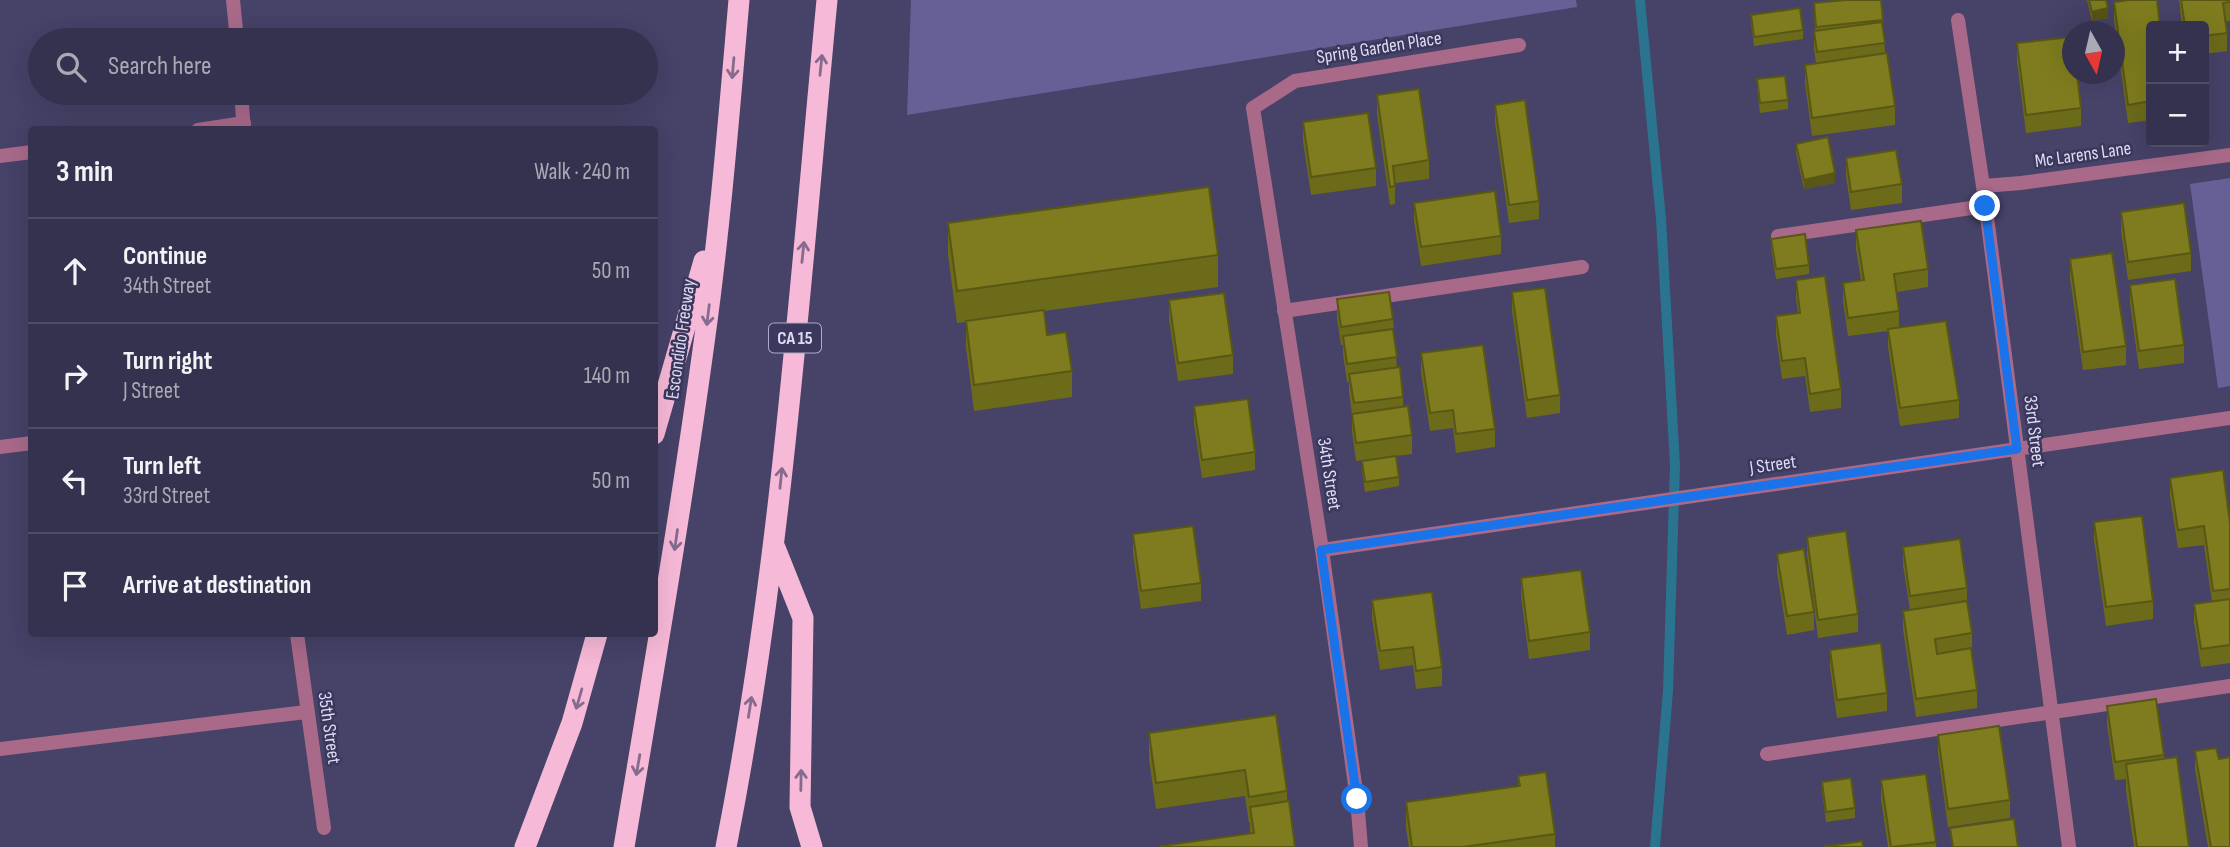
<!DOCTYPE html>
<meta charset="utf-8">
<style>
:root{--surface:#34324e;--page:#3f3e58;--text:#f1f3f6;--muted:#a9aab6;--line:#4e4d66}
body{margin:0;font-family:"Sofia Sans Condensed",sans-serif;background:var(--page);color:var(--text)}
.controls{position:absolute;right:21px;top:21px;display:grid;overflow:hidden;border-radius:7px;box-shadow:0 7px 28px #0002}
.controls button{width:63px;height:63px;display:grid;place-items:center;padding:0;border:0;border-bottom:2px solid var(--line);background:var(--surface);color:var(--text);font:35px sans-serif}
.compass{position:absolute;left:2062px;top:21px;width:63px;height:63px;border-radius:50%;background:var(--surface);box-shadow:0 7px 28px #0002;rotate:172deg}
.stop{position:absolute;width:21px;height:21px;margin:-16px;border:5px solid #1a73e8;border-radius:50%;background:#fff}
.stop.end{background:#1a73e8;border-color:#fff;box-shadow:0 2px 7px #0008}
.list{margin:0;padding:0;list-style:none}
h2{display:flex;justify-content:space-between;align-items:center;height:91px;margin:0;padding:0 28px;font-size:30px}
h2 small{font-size:23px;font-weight:400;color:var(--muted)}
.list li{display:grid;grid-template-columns:46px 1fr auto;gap:21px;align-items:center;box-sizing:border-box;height:105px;padding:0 28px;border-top:2px solid var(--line)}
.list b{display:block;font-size:26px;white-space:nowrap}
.list p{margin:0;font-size:23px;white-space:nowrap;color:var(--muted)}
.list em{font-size:23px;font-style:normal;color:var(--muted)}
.icon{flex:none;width:38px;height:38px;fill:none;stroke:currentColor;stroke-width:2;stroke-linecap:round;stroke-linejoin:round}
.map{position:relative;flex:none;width:2230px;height:847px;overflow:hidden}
.search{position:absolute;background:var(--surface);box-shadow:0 7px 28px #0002;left:28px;top:28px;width:630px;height:77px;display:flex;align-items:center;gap:18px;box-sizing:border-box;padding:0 24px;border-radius:38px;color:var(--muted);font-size:26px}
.panel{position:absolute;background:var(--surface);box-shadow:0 7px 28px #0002;left:28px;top:126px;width:630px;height:511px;border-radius:7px}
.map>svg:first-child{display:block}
.green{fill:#666097}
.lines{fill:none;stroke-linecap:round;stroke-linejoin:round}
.stream{stroke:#2b7490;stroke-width:10}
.lane{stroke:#a96a8a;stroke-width:14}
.street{stroke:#a96a8a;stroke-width:14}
.highway{stroke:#f6b9d7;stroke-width:21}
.wall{fill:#6c6b1a}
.shaded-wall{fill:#585715}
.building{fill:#7e7c1e;stroke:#585715;stroke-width:2}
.oneway{stroke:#866b8e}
.route{stroke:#1a73e8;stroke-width:9}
.labels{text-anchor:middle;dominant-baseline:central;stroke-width:5;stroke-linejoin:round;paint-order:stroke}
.shield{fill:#3b375d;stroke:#adabc7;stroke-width:2}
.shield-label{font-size:18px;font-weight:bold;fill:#deddf4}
.street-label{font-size:19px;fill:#deddf4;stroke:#3b375d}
</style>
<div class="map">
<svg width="2230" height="847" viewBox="0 0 2230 847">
<rect width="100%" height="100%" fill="#464268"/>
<!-- green -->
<path class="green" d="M 911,0 L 1576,0 L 1577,7 L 907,115 Z
M 2230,178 L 2230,386 L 2218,388 L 2190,184 Z"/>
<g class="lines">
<!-- stream -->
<path class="stream" d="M 1640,0 L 1661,219 L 1675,465 L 1668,691 L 1655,847"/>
<!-- lane -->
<path class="lane" d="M 198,130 L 244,123
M 0,156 L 32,152
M 1778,236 L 1985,206
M 1284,311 L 1582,267
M 0,749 L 306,712
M 1767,754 L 2230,686"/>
<!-- street -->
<path class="street" d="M 233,0 L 237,40
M 1958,20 L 1983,186 L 2069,847
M 241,93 L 244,130
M 1983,186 L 2021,183 L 2230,155
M 0,447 L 32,443
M 1322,550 L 2230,418
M 297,634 L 324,828
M 1361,847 L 1357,799 L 1322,550 L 1253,108 L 1295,81 L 1519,45"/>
<!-- highway -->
<path class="highway" d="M 654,434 L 704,261
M 775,548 L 803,618 L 800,807 L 812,847
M 525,847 L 572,723 L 597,634
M 624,847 C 652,679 681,512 704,343 C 720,229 729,115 739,0
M 726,847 C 781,568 800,283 827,0"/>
</g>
<!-- wall -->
<path class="wall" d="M 2087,0 L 2106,0 L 2108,18 L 2092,21 Z
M 2179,0 L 2230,0 L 2230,21 L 2226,21 L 2227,33 L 2227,51 L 2204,54 L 2204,26 L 2182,26 Z
M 2114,2 L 2151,26 L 2151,120 L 2128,123 L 2114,20 Z
M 1814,3 L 1883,20 L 1885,53 L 1895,106 L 1895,125 L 1812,136 L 1805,83 L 1805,65 L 1816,63 L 1814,49 L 1814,31 L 1815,31 Z
M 1751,15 L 1803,30 L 1803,39 L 1754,46 L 1751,24 Z
M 2017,43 L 2081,108 L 2081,126 L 2026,133 L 2017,62 Z
M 1757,79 L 1788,100 L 1788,109 L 1760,113 L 1757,88 Z
M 1377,95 L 1429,160 L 1429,179 L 1395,183 L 1395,204 L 1390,205 L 1377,114 Z
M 1495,105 L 1539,201 L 1539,219 L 1509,223 L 1495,123 Z
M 1303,122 L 1376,168 L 1376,186 L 1311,195 L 1303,141 Z
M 1796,144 L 1835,183 L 1804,189 L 1796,153 Z
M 1846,158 L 1902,184 L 1902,203 L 1851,210 L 1846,176 Z
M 1414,203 L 1501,236 L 1501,254 L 1421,266 L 1414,221 Z
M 2121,212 L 2191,253 L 2191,271 L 2128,280 L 2121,230 Z
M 948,223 L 1218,255 L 1218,287 L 1044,311 L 1047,335 L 1072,371 L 1072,397 L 974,411 L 966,347 L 966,322 L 957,323 L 948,255 Z
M 1856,230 L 1928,269 L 1928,287 L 1897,292 L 1899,311 L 1899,328 L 1959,400 L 1959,418 L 1900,426 L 1888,347 L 1888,331 L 1848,336 L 1843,301 L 1843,283 L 1861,280 L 1856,249 Z
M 1771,239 L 1809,265 L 1809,274 L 1776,279 L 1771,248 Z
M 2070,259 L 2126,346 L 2126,365 L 2083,370 L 2070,278 Z
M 1796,280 L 1841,389 L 1841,408 L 1810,412 L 1805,376 L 1782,379 L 1776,335 L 1776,316 L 1798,313 L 1796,298 Z
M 2130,285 L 2184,345 L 2184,363 L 2139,369 L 2130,303 Z
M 1512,292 L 1560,395 L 1560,413 L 1527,418 L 1512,311 Z
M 1337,299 L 1393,319 L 1397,368 L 1403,397 L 1403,407 L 1412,435 L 1412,454 L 1356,461 L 1352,432 L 1352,414 L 1349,392 L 1349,382 L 1347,382 L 1343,354 L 1343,345 L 1341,345 L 1337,318 Z
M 1169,300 L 1233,355 L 1233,374 L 1178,381 L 1169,319 Z
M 1421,353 L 1495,429 L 1495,447 L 1456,453 L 1453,428 L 1430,431 L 1421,372 Z
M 1194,406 L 1255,452 L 1255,470 L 1202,478 L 1194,424 Z
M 1362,461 L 1399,477 L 1399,486 L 1365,492 L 1362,471 Z
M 2170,478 L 2230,523 L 2230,663 L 2201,667 L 2194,622 L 2194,604 L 2212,602 L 2204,545 L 2178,548 L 2170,496 Z
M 2094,522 L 2153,601 L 2153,619 L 2106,626 L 2094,540 Z
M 1133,534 L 1201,583 L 1201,601 L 1141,609 L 1133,553 Z
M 1807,537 L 1858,614 L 1858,632 L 1818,638 L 1807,555 Z
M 1903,547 L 1967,588 L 1967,601 L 1972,633 L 1972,651 L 1977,690 L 1977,708 L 1916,717 L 1903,629 L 1903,611 L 1910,610 L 1903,565 Z
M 1777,554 L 1814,612 L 1814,630 L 1787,635 L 1777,572 Z
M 1521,578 L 1590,632 L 1590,650 L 1529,659 L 1521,596 Z
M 1372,600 L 1442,667 L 1442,686 L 1416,689 L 1413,665 L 1380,670 L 1372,618 Z
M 1830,650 L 1887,693 L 1887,711 L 1837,718 L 1830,668 Z
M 2107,706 L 2164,755 L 2164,759 L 2189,847 L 2134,847 L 2126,790 L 2126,779 L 2115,780 L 2107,724 Z
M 1276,715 L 1287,791 L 1287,802 L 1295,847 L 1250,833 L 1250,822 L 1249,823 L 1245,796 L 1156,809 L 1149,759 L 1149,733 Z
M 1938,735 L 2010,800 L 2010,818 L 1948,827 L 1938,753 Z
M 2195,751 L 2219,759 L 2230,847 L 2208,847 L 2195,769 Z
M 1518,776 L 1555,834 L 1555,847 L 1409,847 L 1406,828 L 1406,802 L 1518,786 Z
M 1881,780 L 1936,842 L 1936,847 L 1888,847 L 1881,799 Z
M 1822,782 L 1855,808 L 1855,818 L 1826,822 L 1822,791 Z"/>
<!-- shaded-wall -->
<path class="shaded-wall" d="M 2108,8 L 2108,18 L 2092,21 L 2092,12 Z
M 1835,173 L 1835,183 L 1804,189 L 1804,180 Z"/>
<!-- building -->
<path class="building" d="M 1846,0 L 1881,0 L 1883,20 L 1816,27 L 1814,3 Z
M 2089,0 L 2106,0 L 2108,8 L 2092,12 Z
M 2129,0 L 2157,0 L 2160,26 L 2151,26 L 2151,101 L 2128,105 L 2114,2 Z
M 2181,0 L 2230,0 L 2230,2 L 2223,3 L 2227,33 L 2204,36 L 2204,26 L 2185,26 Z
M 1800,8 L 1803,30 L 1754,37 L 1751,15 Z
M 1882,22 L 1885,43 L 1817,52 L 1814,31 Z
M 2072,37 L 2073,74 L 2077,74 L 2081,108 L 2026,115 L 2017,43 Z
M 1887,53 L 1895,106 L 1812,118 L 1805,65 Z
M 1785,76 L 1788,100 L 1760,103 L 1757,79 Z
M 1419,89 L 1429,160 L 1393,166 L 1395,186 L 1390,187 L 1377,95 Z
M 1525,100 L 1539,201 L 1509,205 L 1495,105 Z
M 1368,113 L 1376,168 L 1311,177 L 1303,122 Z
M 1828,137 L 1835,173 L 1804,180 L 1796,144 Z
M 1896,150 L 1902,184 L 1851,192 L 1846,158 Z
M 1209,187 L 1218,255 L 957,291 L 948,223 Z
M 1495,191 L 1501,236 L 1421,247 L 1414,203 Z
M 2184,203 L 2191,253 L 2128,262 L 2121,212 Z
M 1921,221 L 1928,269 L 1894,274 L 1899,311 L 1848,318 L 1843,283 L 1864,280 L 1856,230 Z
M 1805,234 L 1809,265 L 1776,269 L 1771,239 Z
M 2112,253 L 2126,346 L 2083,352 L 2070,259 Z
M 1825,276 L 1841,389 L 1810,394 L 1805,358 L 1782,361 L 1776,316 L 1800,313 L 1796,280 Z
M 2175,279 L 2184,345 L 2139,351 L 2130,285 Z
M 1545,288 L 1560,395 L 1527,400 L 1512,292 Z
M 1389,292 L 1393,319 L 1341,327 L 1337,299 Z
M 1224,293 L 1233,355 L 1178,363 L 1169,300 Z
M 1044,310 L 1047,335 L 1066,332 L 1072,371 L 974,385 L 966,321 Z
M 1946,321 L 1959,400 L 1900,408 L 1888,329 Z
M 1393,329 L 1397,357 L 1347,364 L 1343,336 Z
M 1483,345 L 1495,429 L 1456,434 L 1453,410 L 1430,413 L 1421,353 Z
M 1400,367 L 1403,397 L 1354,403 L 1349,374 Z
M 1248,399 L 1255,452 L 1202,460 L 1194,406 Z
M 1408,406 L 1412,435 L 1356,443 L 1352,414 Z
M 1396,456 L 1399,477 L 1365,482 L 1362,461 Z
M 2223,470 L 2230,523 L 2230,589 L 2213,591 L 2204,526 L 2178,530 L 2170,478 Z
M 2142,516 L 2153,601 L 2106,607 L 2094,522 Z
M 1193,526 L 1201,583 L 1141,591 L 1133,534 Z
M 1846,531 L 1858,614 L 1818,620 L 1807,537 Z
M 1960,539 L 1967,588 L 1910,596 L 1903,547 Z
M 1804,549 L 1814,612 L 1787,616 L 1777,554 Z
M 1581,570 L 1590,632 L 1529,641 L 1521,578 Z
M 1432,592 L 1442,667 L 1416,671 L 1413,647 L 1380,651 L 1372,600 Z
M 2230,599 L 2230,645 L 2201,649 L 2194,604 Z
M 1967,601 L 1972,633 L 1935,639 L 1937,654 L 1971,648 L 1977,690 L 1916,699 L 1903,611 Z
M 1881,643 L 1887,693 L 1837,700 L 1830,650 Z
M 2156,699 L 2164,755 L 2115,762 L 2107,706 Z
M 1276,715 L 1287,791 L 1249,797 L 1245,770 L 1156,783 L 1149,733 Z
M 1999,726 L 2010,800 L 1948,809 L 1938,735 Z
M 2216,748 L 2219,759 L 2230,757 L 2230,847 L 2211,847 L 2195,751 Z
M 2177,757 L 2189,847 L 2137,847 L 2126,764 Z
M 1546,772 L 1555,834 L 1463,847 L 1412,847 L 1406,802 L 1520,786 L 1518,776 Z
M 1926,774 L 1936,842 L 1891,847 L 1881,780 Z
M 1851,778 L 1855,808 L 1826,812 L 1822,782 Z
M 1289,801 L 1295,847 L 1161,847 L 1161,846 L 1254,833 L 1250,807 Z
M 2014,819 L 2018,847 L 1953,847 L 1950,828 Z
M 1862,841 L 1863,847 L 1823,847 Z"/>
<!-- one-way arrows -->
<defs><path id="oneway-shaft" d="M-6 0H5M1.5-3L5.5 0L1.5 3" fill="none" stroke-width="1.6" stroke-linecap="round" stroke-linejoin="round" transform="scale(1.75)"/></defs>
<g class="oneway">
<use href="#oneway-shaft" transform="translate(821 65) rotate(-84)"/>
<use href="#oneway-shaft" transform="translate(733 68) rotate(95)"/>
<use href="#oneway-shaft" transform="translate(803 252) rotate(-84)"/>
<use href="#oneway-shaft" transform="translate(708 315) rotate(97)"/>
<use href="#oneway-shaft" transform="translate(781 478) rotate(-84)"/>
<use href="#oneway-shaft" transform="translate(676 540) rotate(98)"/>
<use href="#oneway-shaft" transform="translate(579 699) rotate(106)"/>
<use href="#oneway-shaft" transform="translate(750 707) rotate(-81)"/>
<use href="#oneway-shaft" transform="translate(638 765) rotate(100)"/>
<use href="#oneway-shaft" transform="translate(801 780) rotate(-89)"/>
</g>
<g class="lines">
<!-- route -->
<path class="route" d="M 1357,799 L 1321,550 L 2017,449 L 1985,206"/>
</g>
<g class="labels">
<!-- shield labels -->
<rect class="shield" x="769" y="323.5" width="52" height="29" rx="5"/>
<g class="shield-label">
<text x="795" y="338">CA 15</text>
</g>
<!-- street labels -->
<g class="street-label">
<text transform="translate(1379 48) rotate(-9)">Spring Garden Place</text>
<text transform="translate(2083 155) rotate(-8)">Mc Larens Lane</text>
<text transform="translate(681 339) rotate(-82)">Escondido Freeway</text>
<text transform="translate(2034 431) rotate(83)">33rd Street</text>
<text transform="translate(1773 465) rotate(-8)">J Street</text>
<text transform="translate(1329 474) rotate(81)">34th Street</text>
<text transform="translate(329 728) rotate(82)">35th Street</text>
</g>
</g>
</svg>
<div class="controls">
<button>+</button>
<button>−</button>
</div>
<svg class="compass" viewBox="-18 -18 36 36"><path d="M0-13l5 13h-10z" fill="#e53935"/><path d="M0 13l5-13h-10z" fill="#a9aab6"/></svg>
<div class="stop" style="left:1357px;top:799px"></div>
<div class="stop end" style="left:1985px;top:206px"></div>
<div class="search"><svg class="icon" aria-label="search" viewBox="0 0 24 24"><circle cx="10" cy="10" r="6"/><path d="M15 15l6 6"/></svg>Search here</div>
<section class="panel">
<h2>3 min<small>Walk · 240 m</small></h2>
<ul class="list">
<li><svg class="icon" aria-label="ahead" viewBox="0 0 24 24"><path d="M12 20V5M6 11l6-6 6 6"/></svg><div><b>Continue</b><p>34th Street</p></div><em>50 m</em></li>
<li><svg class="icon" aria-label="right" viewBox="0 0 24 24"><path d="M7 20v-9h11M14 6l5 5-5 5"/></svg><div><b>Turn right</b><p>J Street</p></div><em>140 m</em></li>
<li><svg class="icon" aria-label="left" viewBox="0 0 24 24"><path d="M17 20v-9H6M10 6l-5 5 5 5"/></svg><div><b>Turn left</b><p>33rd Street</p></div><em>50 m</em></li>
<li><svg class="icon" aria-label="arrive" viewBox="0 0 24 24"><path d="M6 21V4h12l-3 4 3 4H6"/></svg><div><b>Arrive at destination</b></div></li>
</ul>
</section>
</div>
